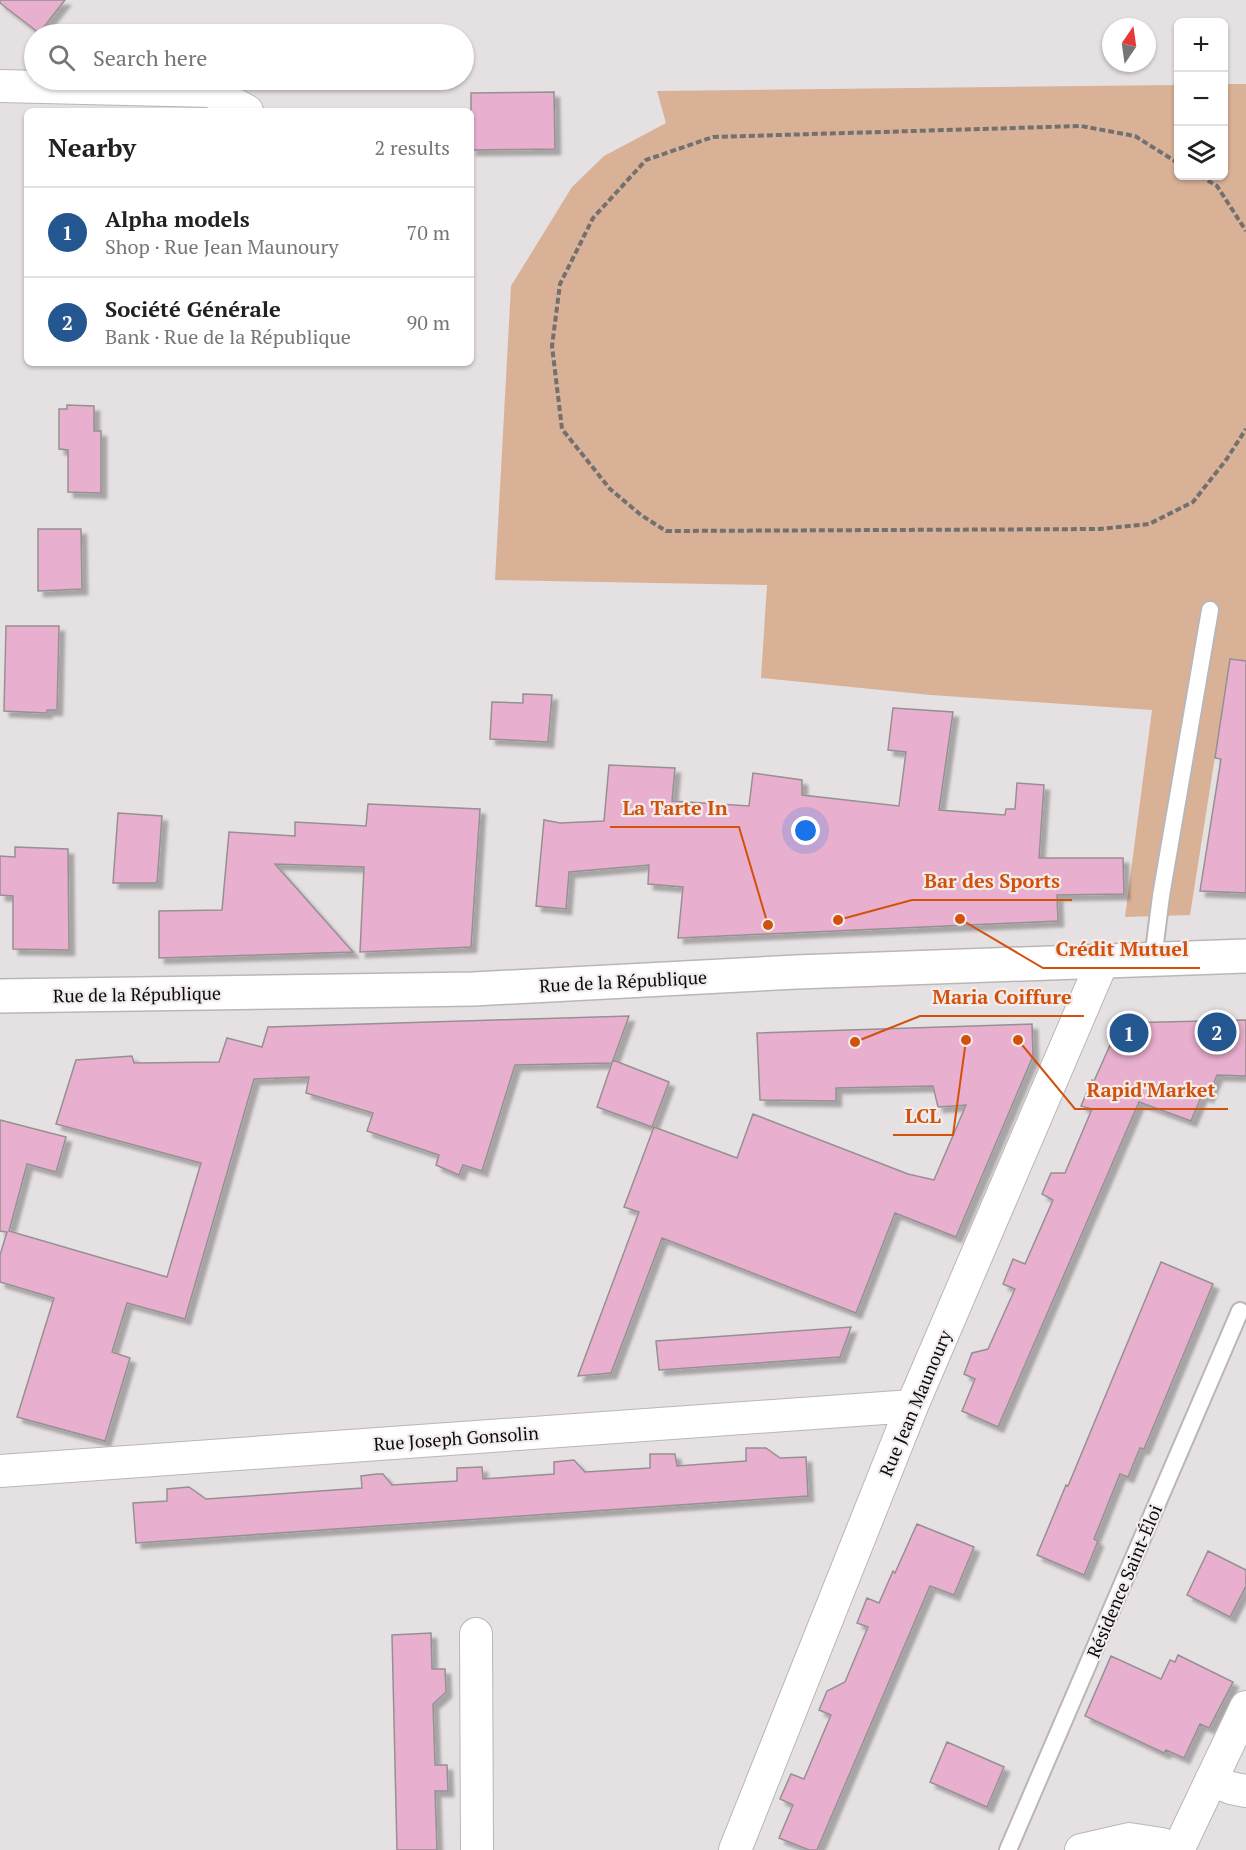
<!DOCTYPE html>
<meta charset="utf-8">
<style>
:root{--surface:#fff;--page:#f6f6f6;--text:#222;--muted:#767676;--line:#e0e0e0;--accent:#24578f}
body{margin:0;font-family:"PT Serif",serif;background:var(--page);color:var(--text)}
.controls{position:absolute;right:18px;top:18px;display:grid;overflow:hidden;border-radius:9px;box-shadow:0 2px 4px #0004}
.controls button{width:54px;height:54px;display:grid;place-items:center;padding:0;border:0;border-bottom:2px solid var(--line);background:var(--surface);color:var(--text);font:30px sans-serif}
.compass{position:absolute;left:1102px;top:18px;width:54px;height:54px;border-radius:50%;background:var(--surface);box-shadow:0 2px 4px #0004;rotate:13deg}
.you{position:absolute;left:806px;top:831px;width:21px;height:21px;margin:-15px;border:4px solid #fff;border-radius:50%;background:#1a73e8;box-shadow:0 0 0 9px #1a73e833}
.badge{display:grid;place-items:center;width:39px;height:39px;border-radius:50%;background:var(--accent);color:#fff;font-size:20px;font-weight:700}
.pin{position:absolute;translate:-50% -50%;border:3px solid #fff;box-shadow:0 2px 6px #0006}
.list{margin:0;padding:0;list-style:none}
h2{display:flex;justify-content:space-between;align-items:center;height:78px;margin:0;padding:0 24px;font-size:26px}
h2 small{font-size:20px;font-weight:400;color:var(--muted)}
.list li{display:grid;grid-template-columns:39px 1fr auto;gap:18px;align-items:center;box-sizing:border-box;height:90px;padding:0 24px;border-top:2px solid var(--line)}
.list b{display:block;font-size:22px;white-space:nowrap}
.list p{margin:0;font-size:20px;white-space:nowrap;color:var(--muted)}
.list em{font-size:20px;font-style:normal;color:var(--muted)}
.icon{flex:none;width:33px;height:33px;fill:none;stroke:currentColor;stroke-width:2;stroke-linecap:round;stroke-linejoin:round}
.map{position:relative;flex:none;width:1246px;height:1850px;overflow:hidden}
.search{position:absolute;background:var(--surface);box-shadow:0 2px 4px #0004;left:24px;top:24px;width:450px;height:66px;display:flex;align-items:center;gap:15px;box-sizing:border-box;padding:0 21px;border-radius:33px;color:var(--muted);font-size:22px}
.panel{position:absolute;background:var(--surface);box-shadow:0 2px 4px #0004;left:24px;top:108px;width:450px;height:258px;border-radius:9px}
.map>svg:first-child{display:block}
.green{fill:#d9b197}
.building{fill:#e9afce;stroke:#959193;stroke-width:1.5;filter:url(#shadow)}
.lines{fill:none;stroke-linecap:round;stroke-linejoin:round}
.service-casing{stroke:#bbb6b6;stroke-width:20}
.minor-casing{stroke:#bbb6b6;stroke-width:34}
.secondary-casing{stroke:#bbb6b6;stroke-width:36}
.path{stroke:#737070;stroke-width:4;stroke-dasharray:6 3;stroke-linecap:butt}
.service{stroke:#fff;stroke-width:16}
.minor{stroke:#fff;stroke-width:32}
.secondary{stroke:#fff;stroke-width:33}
.labels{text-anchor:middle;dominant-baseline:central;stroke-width:4.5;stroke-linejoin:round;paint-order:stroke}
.street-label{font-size:18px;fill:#0c0b0b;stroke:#f3edee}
.leader{fill:none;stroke:#d2510c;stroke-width:2}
.callout-dot{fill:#d2510c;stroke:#f3edee;stroke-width:2}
.callout-label{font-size:20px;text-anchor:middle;font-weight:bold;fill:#d2510c;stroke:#f3edee;stroke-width:4.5;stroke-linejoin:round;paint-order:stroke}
</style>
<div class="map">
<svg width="1246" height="1850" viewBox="0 0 1246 1850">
<defs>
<filter id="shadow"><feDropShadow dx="5.5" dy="5.5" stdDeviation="1.5" flood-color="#0004"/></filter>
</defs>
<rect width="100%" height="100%" fill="#e5e0e1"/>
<!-- green -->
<path class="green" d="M 1224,84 L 1246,84 L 1246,670 L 1229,668 L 1190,915 L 1125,917 L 1152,710 L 931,695 L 761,678 L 767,585 L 495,580 L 511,286 L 572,187 L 604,156 L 666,123 L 657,91 L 1178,85 L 1178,176 L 1224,176 Z"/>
<!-- building -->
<path class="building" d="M 0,0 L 65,0 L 39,33 L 0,3 Z
M 554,92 L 555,149 L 471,150 L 471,93 Z
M 67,405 L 94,406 L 94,431 L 101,431 L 101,493 L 68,492 L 68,450 L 59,449 L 59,409 L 67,409 Z
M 38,529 L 81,529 L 82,589 L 38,591 Z
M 6,626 L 59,626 L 57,710 L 47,710 L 46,713 L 4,711 Z
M 1230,659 L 1246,661 L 1246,893 L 1200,891 L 1221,759 L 1215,758 Z
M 523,694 L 552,695 L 548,742 L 490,739 L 492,702 L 523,703 Z
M 893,708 L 953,712 L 939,810 L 1005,815 L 1006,809 L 1015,809 L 1017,783 L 1044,785 L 1039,858 L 1123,858 L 1124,894 L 1057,895 L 1058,921 L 678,938 L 683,887 L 648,884 L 649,865 L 569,872 L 566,909 L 536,906 L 544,820 L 560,823 L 604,821 L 609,765 L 675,768 L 672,801 L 749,806 L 753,773 L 802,780 L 802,795 L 899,806 L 906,752 L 888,750 Z
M 368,804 L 480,809 L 471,947 L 360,952 L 364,867 L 275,864 L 353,952 L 159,958 L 159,911 L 222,910 L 229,832 L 295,836 L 295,822 L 366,826 Z
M 118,813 L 162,816 L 157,883 L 113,883 Z
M 15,847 L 68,849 L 69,950 L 13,949 L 13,896 L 0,895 L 0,856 L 15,857 Z
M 629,1016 L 612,1063 L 515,1065 L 482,1171 L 463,1165 L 459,1175 L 436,1165 L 439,1155 L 367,1131 L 373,1113 L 306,1093 L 309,1077 L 254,1079 L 185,1319 L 127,1303 L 112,1352 L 130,1358 L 105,1441 L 17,1417 L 54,1298 L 0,1282 L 0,1255 L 7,1232 L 0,1231 L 0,1120 L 66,1137 L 56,1172 L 27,1164 L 9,1231 L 167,1277 L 201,1163 L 56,1124 L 76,1060 L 132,1056 L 134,1063 L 219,1062 L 227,1038 L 262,1047 L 268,1027 Z
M 1246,1020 L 1246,1076 L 1217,1075 L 1208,1097 L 1202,1095 L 1191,1121 L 1139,1102 L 998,1427 L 962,1411 L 975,1379 L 964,1374 L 972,1353 L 988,1349 L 1015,1289 L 1003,1284 L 1013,1259 L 1025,1264 L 1053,1200 L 1042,1194 L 1051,1173 L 1065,1173 L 1092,1109 L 1081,1106 L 1092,1080 L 1094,1081 L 1120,1023 Z
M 1032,1024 L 1033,1056 L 956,1237 L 895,1213 L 856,1313 L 662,1238 L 611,1373 L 578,1376 L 639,1212 L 624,1207 L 654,1127 L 737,1158 L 753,1114 L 908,1174 L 934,1180 L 966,1105 L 938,1107 L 933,1086 L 836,1088 L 836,1101 L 760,1100 L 757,1033 Z
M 613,1060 L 669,1082 L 652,1127 L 597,1107 Z
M 1161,1262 L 1213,1284 L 1144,1449 L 1140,1448 L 1128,1477 L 1120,1474 L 1094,1539 L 1098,1541 L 1084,1575 L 1037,1555 L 1066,1485 L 1068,1486 Z
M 851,1327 L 840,1357 L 659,1370 L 656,1341 Z
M 746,1448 L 766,1448 L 780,1458 L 806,1457 L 808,1496 L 136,1543 L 133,1503 L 167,1501 L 167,1489 L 189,1487 L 206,1499 L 362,1488 L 361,1476 L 377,1474 L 383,1474 L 392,1485 L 457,1481 L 457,1468 L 482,1467 L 483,1479 L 554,1474 L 554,1462 L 574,1460 L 585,1472 L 650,1468 L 650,1454 L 675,1454 L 677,1466 L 746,1461 Z
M 917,1524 L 974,1547 L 954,1595 L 930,1586 L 817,1850 L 809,1850 L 779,1838 L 793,1805 L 780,1799 L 791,1774 L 804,1779 L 831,1715 L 819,1710 L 827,1691 L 845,1682 L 868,1627 L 857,1623 L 867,1598 L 879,1603 L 893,1571 L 895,1573 Z
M 1208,1551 L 1246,1570 L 1246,1586 L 1230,1617 L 1187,1595 Z
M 431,1633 L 432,1669 L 445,1669 L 446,1692 L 433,1704 L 435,1765 L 447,1765 L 448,1791 L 435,1791 L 437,1850 L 397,1850 L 392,1635 Z
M 1178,1655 L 1233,1682 L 1209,1728 L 1200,1724 L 1184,1758 L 1166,1750 L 1164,1753 L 1085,1716 L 1111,1656 L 1161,1679 L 1170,1660 L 1175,1662 Z
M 947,1742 L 1004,1767 L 987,1807 L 930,1782 Z"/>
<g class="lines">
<defs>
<path id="service" d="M 1153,959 L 1161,896 L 1210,610
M 1008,1850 L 1240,1311"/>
<path id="minor" d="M 0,86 L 211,91 L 247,111
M 0,1471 L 912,1406
M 476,1634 L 477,1850
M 1211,1780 L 1231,1788 L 1246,1791
M 735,1850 L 912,1406 L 1103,960
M 1081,1850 L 1129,1839 L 1162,1844 L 1177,1850
M 1178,1850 L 1246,1707"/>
<path id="secondary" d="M 0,996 L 473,989 L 796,972 L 1246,956"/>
</defs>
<!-- service casing -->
<use href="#service" class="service-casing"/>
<!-- minor casing -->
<use href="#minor" class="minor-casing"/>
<!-- secondary casing -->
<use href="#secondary" class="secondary-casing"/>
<!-- path -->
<path class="path" d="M 1178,163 L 1135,136 L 1081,126 L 713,137 L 646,160 L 593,218 L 560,284 L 552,346 L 562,429 L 610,489 L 641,515 L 666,531 L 1099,529 L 1149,524 L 1193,502 L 1226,460 L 1246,429
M 1200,176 L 1217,186 L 1246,231"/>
<!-- service -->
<use href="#service" class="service"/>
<!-- minor -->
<use href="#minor" class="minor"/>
<!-- secondary -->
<use href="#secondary" class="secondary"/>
</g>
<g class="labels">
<!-- street labels -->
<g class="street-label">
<text transform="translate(623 981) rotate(-3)">Rue de la République</text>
<text transform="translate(137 994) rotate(-1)">Rue de la République</text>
<text transform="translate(915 1403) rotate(-67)">Rue Jean Maunoury</text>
<text transform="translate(456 1438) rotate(-4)">Rue Joseph Gonsolin</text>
<text transform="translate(1124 1581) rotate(-67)">Résidence Saint-Éloi</text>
</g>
</g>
<!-- callouts -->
<path class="leader" d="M768 925L739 827H610M838 920L912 900H1072M960 919L1043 968H1200M855 1042L920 1016H1084M1018 1040L1075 1109H1228M966 1040L953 1135H893"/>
<g class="callout-dot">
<circle cx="768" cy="925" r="6"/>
<circle cx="838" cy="920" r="6"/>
<circle cx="960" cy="919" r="6"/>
<circle cx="855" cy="1042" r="6"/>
<circle cx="1018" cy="1040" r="6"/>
<circle cx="966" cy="1040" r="6"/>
</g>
<g class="callout-label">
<text x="675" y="815">La Tarte In</text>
<text x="992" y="888">Bar des Sports</text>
<text x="1122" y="956">Crédit Mutuel</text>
<text x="1002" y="1004">Maria Coiffure</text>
<text x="1151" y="1097">Rapid'Market</text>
<text x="923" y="1123">LCL</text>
</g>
</svg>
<div class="controls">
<button>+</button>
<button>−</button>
<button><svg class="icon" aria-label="layers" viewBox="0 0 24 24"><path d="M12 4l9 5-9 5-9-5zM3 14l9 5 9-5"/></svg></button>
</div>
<svg class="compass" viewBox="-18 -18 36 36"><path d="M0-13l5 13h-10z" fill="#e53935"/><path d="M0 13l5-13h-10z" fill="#767676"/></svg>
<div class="you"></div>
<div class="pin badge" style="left:1129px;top:1033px">1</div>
<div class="pin badge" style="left:1217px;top:1032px">2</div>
<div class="search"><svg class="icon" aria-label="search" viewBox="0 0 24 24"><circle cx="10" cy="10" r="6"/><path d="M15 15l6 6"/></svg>Search here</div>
<section class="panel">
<h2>Nearby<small>2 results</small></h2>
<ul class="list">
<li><span class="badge">1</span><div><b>Alpha models</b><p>Shop · Rue Jean Maunoury</p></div><em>70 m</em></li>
<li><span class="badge">2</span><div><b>Société Générale</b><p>Bank · Rue de la République</p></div><em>90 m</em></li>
</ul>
</section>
</div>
